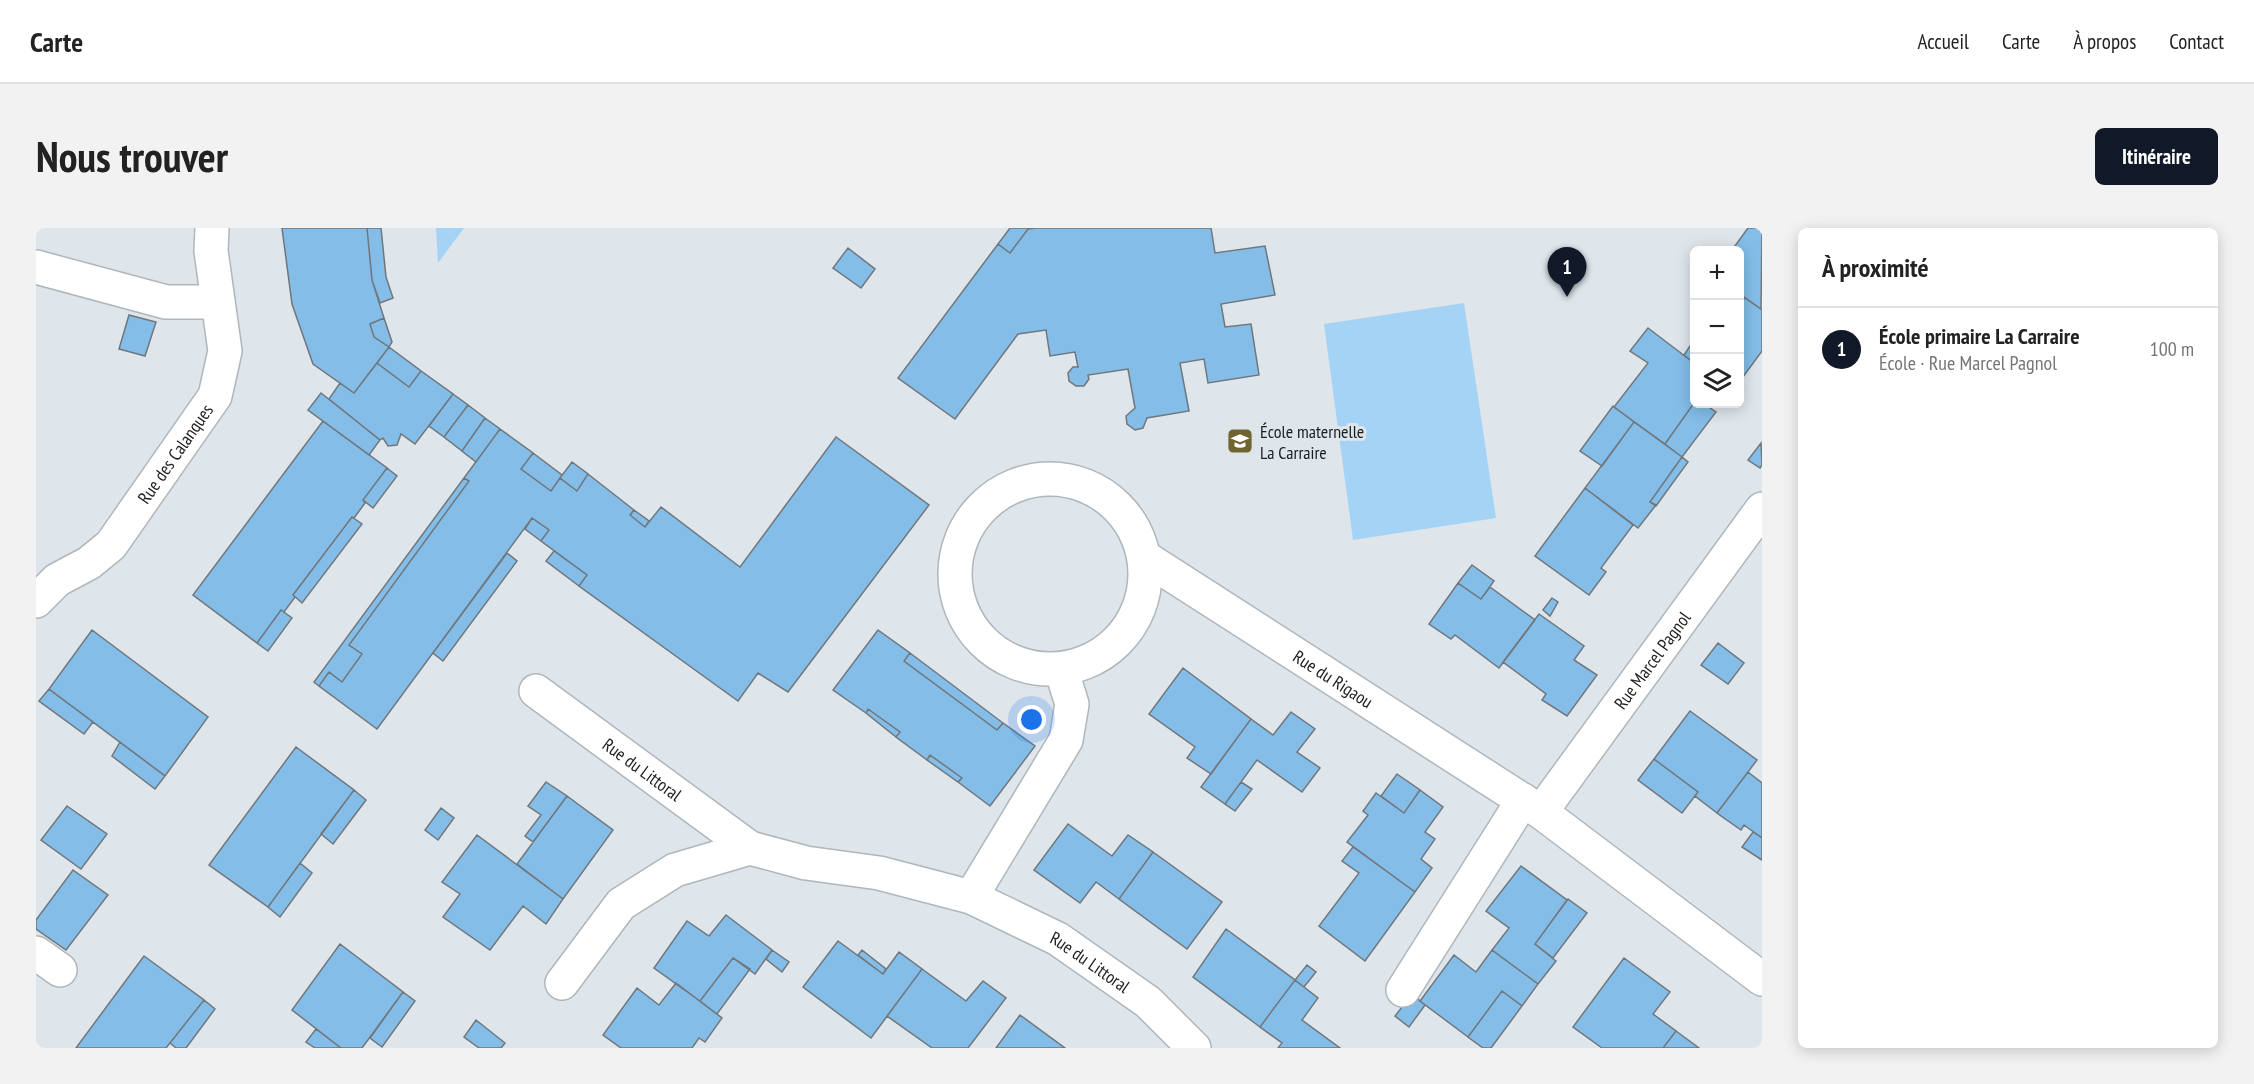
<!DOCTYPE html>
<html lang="fr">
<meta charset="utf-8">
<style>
:root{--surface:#fff;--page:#f2f2f2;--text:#222;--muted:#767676;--line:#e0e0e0;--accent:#111827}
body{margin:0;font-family:"PT Sans Narrow",sans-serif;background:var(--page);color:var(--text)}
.controls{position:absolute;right:18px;top:18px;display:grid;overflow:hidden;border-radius:9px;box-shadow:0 3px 15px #0003}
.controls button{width:54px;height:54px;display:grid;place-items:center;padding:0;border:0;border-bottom:2px solid var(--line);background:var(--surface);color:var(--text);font:30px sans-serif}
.you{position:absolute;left:996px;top:492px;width:21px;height:21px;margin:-15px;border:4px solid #fff;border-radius:50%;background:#1a73e8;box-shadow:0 0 0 9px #1a73e833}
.badge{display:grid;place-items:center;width:39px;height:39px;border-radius:50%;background:var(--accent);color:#fff;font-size:20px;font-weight:700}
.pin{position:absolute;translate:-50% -50px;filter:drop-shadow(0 2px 3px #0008)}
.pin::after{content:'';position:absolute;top:32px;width:21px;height:18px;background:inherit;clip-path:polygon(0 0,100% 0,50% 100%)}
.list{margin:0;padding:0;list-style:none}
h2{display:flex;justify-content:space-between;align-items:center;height:78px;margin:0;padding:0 24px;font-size:26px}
h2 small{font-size:20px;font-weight:400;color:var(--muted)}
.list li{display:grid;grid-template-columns:39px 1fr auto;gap:18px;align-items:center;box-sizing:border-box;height:84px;padding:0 24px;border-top:2px solid var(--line)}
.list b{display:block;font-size:22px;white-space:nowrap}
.list p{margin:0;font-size:20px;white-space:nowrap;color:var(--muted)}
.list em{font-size:20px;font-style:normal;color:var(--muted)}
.icon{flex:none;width:33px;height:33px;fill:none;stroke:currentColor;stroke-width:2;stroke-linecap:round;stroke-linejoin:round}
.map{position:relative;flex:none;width:1726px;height:820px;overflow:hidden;border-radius:9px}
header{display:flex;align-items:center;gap:36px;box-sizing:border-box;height:84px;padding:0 30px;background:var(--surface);border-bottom:2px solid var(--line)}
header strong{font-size:28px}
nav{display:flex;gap:33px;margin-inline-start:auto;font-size:21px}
.intro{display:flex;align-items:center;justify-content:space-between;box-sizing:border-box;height:144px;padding:0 36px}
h1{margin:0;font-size:42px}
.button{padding:15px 27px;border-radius:9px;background:var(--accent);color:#fff;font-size:21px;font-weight:700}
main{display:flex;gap:36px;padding:0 36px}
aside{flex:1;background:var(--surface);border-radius:9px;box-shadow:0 3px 15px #0003}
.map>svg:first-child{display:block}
.green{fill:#a5d3f5}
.building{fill:#83bde8;stroke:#70777c;stroke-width:1.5}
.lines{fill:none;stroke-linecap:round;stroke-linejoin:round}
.minor-casing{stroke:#afb6bc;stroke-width:36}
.minor{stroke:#fff;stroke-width:33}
.labels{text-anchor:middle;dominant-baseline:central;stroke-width:6;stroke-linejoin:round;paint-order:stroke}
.poi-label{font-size:18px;fill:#1c1e20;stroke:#dee5eb;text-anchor:start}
.street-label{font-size:18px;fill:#1c1e20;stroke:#dee5eb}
</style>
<header>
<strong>Carte</strong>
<nav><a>Accueil</a><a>Carte</a><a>À propos</a><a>Contact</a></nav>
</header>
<div class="intro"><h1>Nous trouver</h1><a class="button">Itinéraire</a></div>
<main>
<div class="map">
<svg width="1726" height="820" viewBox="0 0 1726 820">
<rect width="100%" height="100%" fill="#dee5eb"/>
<!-- green -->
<path class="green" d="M 400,0 L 428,0 L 402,35 Z
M 1428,75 L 1460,290 L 1317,312 L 1288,96 Z"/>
<!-- building -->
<path class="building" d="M 246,0 L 331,0 L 336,52 L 348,90 L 334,96 L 338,109 L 353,119 L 318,165 L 277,136 L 256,76 Z
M 331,0 L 345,0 L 350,49 L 357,70 L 344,75 L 336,52 Z
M 974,0 L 1000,0 L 992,1 L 974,25 L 962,16 Z
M 1000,0 L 1175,0 L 1179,25 L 1229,18 L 1239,67 L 1185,76 L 1189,99 L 1215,96 L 1223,147 L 1172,155 L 1168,131 L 1144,135 L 1153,183 L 1111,190 L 1107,200 L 1099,202 L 1091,196 L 1090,188 L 1099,180 L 1092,141 L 1052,147 L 1053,151 L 1048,158 L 1040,158 L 1033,153 L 1032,145 L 1037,139 L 1042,139 L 1039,124 L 1014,128 L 1010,102 L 982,106 L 919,191 L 862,150 L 962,16 L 974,25 L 992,1 Z
M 1712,0 L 1726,0 L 1725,81 L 1704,66 L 1704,22 L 1696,22 Z
M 812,20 L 839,41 L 825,60 L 797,40 Z
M 1709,70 L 1726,82 L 1726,123 L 1704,153 L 1704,76 Z
M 93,87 L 120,94 L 109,128 L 83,121 Z
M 348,90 L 356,114 L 353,119 L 338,109 L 334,96 Z
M 1612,100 L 1658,135 L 1658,175 L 1629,216 L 1578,179 L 1612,135 L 1594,123 Z
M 1658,112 L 1658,135 L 1648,127 Z
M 353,119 L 385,143 L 373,159 L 341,135 Z
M 341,135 L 373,159 L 385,143 L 417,166 L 379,216 L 365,206 L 361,217 L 352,218 L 347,210 L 344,212 L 293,171 L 304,155 L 318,165 Z
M 285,165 L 344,212 L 333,227 L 272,182 Z
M 417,166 L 432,177 L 408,209 L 393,198 Z
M 1658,175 L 1668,176 L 1680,184 L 1646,229 L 1629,216 Z
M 432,177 L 449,190 L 426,223 L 408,209 Z
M 1577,178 L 1598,194 L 1566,238 L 1544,223 Z
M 449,190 L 464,201 L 440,234 L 426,223 Z
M 287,193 L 351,240 L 327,272 L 329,275 L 318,290 L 316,289 L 257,367 L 259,369 L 248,384 L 245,382 L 221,415 L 157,367 Z
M 1598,194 L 1646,229 L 1614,274 L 1620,277 L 1602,300 L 1549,260 Z
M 464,201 L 497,225 L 485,241 L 515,263 L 524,250 L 541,263 L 552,246 L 598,282 L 594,287 L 609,299 L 625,279 L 704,339 L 800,209 L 893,277 L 752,464 L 722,445 L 702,473 L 543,358 L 551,347 L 505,313 L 513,302 L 496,290 L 341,501 L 283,458 L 293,444 L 306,454 L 326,426 L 313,417 L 433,253 L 428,250 Z
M 1725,215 L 1726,237 L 1724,240 L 1712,232 Z
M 497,225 L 526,247 L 515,263 L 485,241 Z
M 1646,229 L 1652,234 L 1620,278 L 1614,274 Z
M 536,234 L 552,246 L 541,263 L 524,250 Z
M 351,240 L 361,248 L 337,280 L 327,272 Z
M 428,250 L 433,253 L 313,417 L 326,426 L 306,454 L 293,444 L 283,458 L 278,454 Z
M 1549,260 L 1597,297 L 1565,340 L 1570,344 L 1553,367 L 1499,328 Z
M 598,282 L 613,293 L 609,299 L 594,287 Z
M 316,289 L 326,296 L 266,375 L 257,367 Z
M 496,290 L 513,302 L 505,313 L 489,301 Z
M 518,323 L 551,347 L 543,358 L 510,333 Z
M 471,325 L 481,333 L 407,433 L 397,425 Z
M 1436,337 L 1458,353 L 1445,371 L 1422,355 Z
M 1422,355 L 1445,371 L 1454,359 L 1499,392 L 1463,440 L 1419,407 L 1415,411 L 1393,396 Z
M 1516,370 L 1522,374 L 1514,388 L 1507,382 Z
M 245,382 L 256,390 L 232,423 L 221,415 Z
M 1503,386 L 1548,418 L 1538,432 L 1561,447 L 1531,488 L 1506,472 L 1510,466 L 1467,434 Z
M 56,402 L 172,489 L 129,548 L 13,461 Z
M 842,402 L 874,425 L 868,433 L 961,502 L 967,495 L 999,518 L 954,578 L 922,554 L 926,550 L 894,527 L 891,532 L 860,509 L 864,504 L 832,481 L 830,485 L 797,462 Z
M 1682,415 L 1708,435 L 1692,456 L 1665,437 Z
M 874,425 L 967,495 L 961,502 L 868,433 Z
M 1147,440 L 1215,491 L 1175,546 L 1151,530 L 1159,519 L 1113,486 Z
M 13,461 L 57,494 L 48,506 L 3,473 Z
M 832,481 L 864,504 L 860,509 L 830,485 Z
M 1654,483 L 1721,532 L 1681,585 L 1659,568 L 1662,564 L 1618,531 Z
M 1255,484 L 1279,501 L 1261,524 L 1284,540 L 1266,564 L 1221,532 L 1189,576 L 1165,559 L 1215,491 L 1237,507 Z
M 84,514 L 129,548 L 119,561 L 76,528 Z
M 260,519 L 318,562 L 232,679 L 173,637 Z
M 894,527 L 926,550 L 922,554 L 891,532 Z
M 1618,531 L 1662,564 L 1646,585 L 1602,552 Z
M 1712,544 L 1726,555 L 1726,610 L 1708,597 L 1705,602 L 1681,585 Z
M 1361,546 L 1384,562 L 1368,585 L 1345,568 Z
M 510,554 L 531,568 L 497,614 L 489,608 L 505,587 L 492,578 Z
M 1205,554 L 1216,561 L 1199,583 L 1189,576 Z
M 318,562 L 330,572 L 297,616 L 285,606 Z
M 1384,562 L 1407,579 L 1389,604 L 1399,611 L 1385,631 L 1396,640 L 1379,664 L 1311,614 L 1332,587 L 1327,583 L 1340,565 L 1368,585 Z
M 531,568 L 577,602 L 527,671 L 481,636 Z
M 31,578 L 71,606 L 45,641 L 5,612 Z
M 405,580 L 418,590 L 402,612 L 389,602 Z
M 1032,596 L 1076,628 L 1092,607 L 1117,624 L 1083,671 L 1060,654 L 1044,675 L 998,642 Z
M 1717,604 L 1726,610 L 1726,632 L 1706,619 Z
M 441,607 L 527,671 L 510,696 L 487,678 L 454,722 L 407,689 L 424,666 L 406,654 Z
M 1317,619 L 1379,664 L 1329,733 L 1283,698 L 1323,645 L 1306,633 Z
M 1117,624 L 1186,674 L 1151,721 L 1083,671 Z
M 264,635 L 276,645 L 244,689 L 232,679 Z
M 1485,638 L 1531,672 L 1499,716 L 1520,733 L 1502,756 L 1456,722 L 1473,700 L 1450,683 Z
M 37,642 L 72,667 L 30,722 L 0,701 L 0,692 Z
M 1532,671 L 1551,685 L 1517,730 L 1499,716 Z
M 690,687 L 736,722 L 719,746 L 697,730 L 664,773 L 618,740 L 651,693 L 673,708 Z
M 1190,701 L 1259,752 L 1224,799 L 1157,749 Z
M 802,713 L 847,746 L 863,724 L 886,741 L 835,810 L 767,759 Z
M 304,716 L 367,764 L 326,820 L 305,820 L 256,782 Z
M 736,722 L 753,734 L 746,744 L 730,731 Z
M 826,722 L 850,741 L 847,746 L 822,727 Z
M 1456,722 L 1502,756 L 1486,778 L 1466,763 L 1432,809 L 1384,773 L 1418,727 L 1440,744 Z
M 108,728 L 168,772 L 130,820 L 40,820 Z
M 697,730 L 714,741 L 681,786 L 664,773 Z
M 1588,730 L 1634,764 L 1617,786 L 1640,803 L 1627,820 L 1566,820 L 1537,799 Z
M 1271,737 L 1280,744 L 1268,759 L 1259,752 Z
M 886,741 L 930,773 L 947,753 L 970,770 L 932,820 L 896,820 L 851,788 Z
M 1259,752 L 1282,770 L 1266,792 L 1304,820 L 1242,820 L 1246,815 L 1224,799 Z
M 640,755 L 686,790 L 669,814 L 663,810 L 656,820 L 585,820 L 567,807 L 601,760 L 623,777 Z
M 1466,763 L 1486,778 L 1455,820 L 1447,820 L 1432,809 Z
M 367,764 L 379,773 L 346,819 L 334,810 Z
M 1376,766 L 1389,777 L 1373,799 L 1359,788 Z
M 168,772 L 179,781 L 150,820 L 140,820 L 134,815 Z
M 984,787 L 1029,820 L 960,820 Z
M 440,792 L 469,815 L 465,820 L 443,820 L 428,809 Z
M 280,801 L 305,820 L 279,820 L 270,814 Z
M 1640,803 L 1663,820 L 1627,820 Z"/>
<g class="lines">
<defs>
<g id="minor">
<path d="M 0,39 L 130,74 L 182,74"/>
<circle cx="1014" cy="346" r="95"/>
<path id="s1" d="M 1108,329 L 1505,584 L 1726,751"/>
<path id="s2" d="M 0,373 L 21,352 L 53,335 L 75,317 L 179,168 L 189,123 L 175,23 L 176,0"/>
<path id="s3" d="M 500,463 L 714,620 L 770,635 L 843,645 L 935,669 L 1022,711 L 1112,774 L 1158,820"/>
<path id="s4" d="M 1505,584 L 1726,281"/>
<path d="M 935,669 L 1030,512 L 1036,476 L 1025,441"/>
<path d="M 0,725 L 24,742"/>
<path d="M 526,755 L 585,676 L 639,642 L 714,620"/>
<path d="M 1367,762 L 1487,572"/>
</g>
</defs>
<!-- minor casing -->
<use href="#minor" class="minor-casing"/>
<!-- minor -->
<use href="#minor" class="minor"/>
</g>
<!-- icons -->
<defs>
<symbol id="school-square" viewBox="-11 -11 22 22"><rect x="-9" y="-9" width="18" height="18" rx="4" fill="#706431" stroke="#dee5eb"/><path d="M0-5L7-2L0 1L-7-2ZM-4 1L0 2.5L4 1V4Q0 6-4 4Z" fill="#fff"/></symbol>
</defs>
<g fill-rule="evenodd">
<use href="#school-square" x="1189" y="198" width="30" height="30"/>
</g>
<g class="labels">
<!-- poi labels -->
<g class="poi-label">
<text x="1224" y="203">École maternelle<tspan x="1224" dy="21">La Carraire</tspan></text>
</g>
<!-- street labels -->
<g class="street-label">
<text stroke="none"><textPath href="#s2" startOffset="206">Rue des Calanques</textPath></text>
<text stroke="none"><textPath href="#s4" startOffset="188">Rue Marcel Pagnol</textPath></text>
<text stroke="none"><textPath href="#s1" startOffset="225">Rue du Rigaou</textPath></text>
<text stroke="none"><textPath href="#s3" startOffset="132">Rue du Littoral</textPath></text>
<text stroke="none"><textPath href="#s3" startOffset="628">Rue du Littoral</textPath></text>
</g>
</g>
</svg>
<div class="controls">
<button>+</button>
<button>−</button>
<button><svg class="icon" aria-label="layers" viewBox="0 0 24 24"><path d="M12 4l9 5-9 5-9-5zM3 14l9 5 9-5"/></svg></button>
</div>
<div class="you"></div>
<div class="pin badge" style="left:1531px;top:69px">1</div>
</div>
<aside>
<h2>À proximité<small></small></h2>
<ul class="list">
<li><span class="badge">1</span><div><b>École primaire La Carraire</b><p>École · Rue Marcel Pagnol</p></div><em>100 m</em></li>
</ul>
</aside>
</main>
